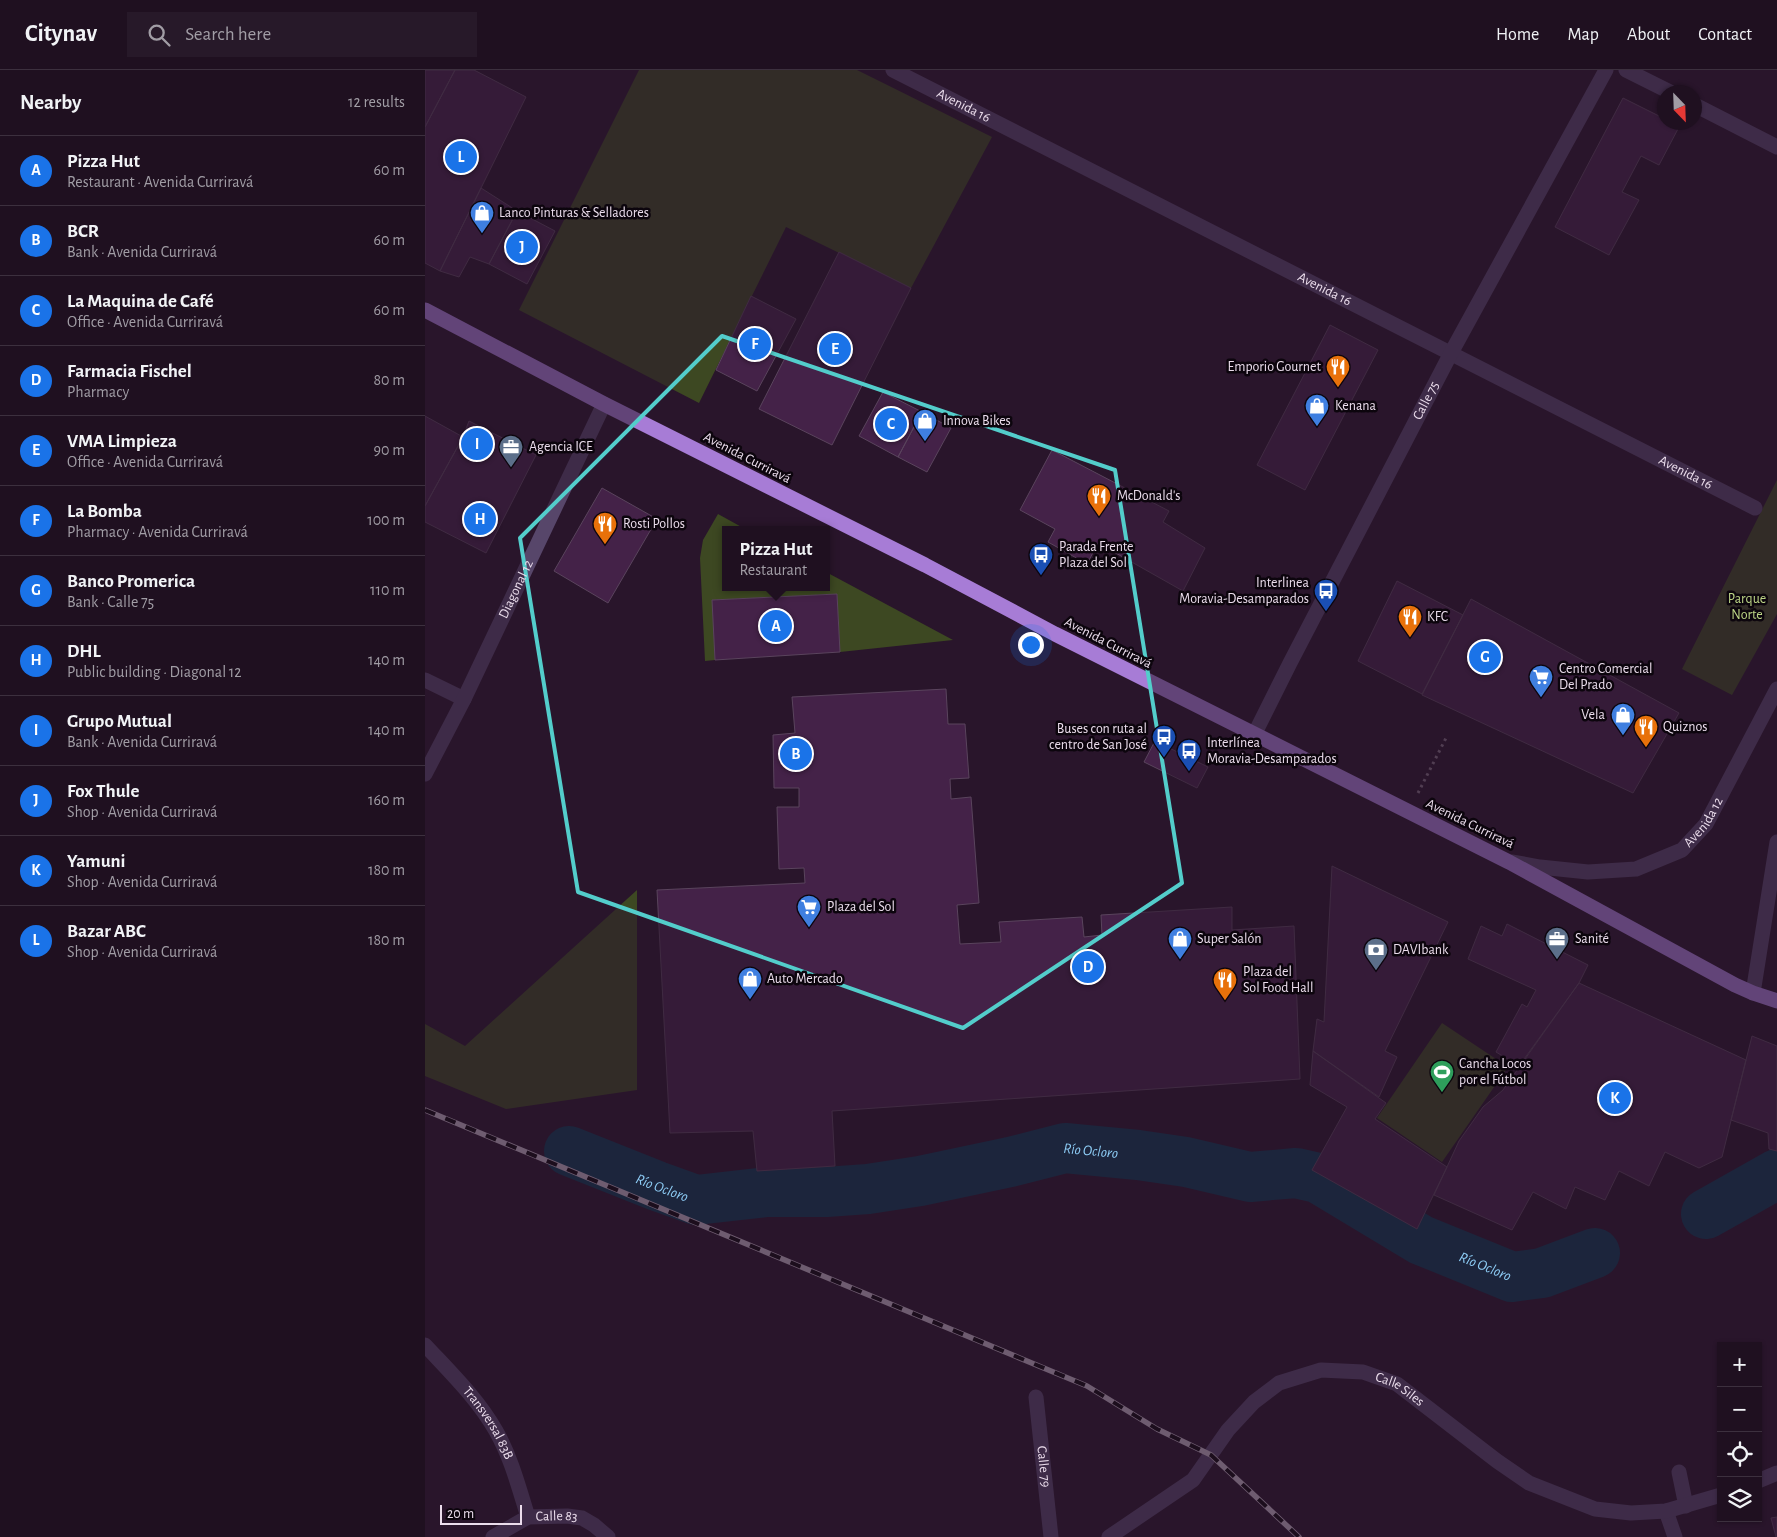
<!DOCTYPE html>
<meta charset="utf-8">
<style>
:root{--surface:#1f1020;--page:#271929;--text:#f1f3f6;--muted:#a19da5;--line:#3c303e;--accent:#1a73e8}
body{margin:0;font-family:"Alegreya Sans",sans-serif;background:var(--page);color:var(--text)}
.controls{position:absolute;right:15px;bottom:15px;display:grid;overflow:hidden;border-radius:0px;box-shadow:0 1px 4px #0004}
.controls button{width:45px;height:45px;display:grid;place-items:center;padding:0;border:0;border-bottom:1px solid var(--line);background:var(--surface);color:var(--text);font:25px sans-serif}
.compass{position:absolute;left:1232px;top:15px;width:45px;height:45px;border-radius:50%;background:var(--surface);box-shadow:0 1px 4px #0004;rotate:157deg}
.scale{position:absolute;left:15px;bottom:12px;width:82px;box-sizing:border-box;padding-left:5px;border:2px solid #ebddec;border-top:0;font-size:14px;line-height:18px;white-space:nowrap;color:#ebddec;-webkit-text-stroke:4px #0c050d;paint-order:stroke}
.you{position:absolute;left:605px;top:574px;width:18px;height:18px;margin:-12px;border:4px solid #fff;border-radius:50%;background:#1a73e8;box-shadow:0 0 0 8px #1a73e833}
.badge{display:grid;place-items:center;width:32px;height:32px;border-radius:50%;background:var(--accent);color:#fff;font-size:16px;font-weight:700}
.pin{position:absolute;translate:-50% -50%;border:2px solid #fff;box-shadow:0 1px 5px #0006}
.popup{position:absolute;left:297px;top:456px;width:108px;height:65px;box-sizing:border-box;display:grid;place-content:center;border-radius:0px;background:var(--surface);filter:drop-shadow(0 1px 4px #0005);font-size:16px;white-space:nowrap;color:var(--muted)}
.popup b{font-size:19px;color:var(--text)}
.popup::after{content:'';position:absolute;left:50%;top:100%;margin-left:-10px;border:10px solid transparent;border-top-color:var(--surface)}
.list{margin:0;padding:0;list-style:none}
h2{display:flex;justify-content:space-between;align-items:center;height:65px;margin:0;padding:0 20px;font-size:21px}
h2 small{font-size:16px;font-weight:400;color:var(--muted)}
.list li{display:grid;grid-template-columns:32px 1fr auto;gap:15px;align-items:center;box-sizing:border-box;height:70px;padding:0 20px;border-top:1px solid var(--line)}
.list b{display:block;font-size:19px;white-space:nowrap}
.list p{margin:0;font-size:16px;white-space:nowrap;color:var(--muted)}
.list em{font-size:16px;font-style:normal;color:var(--muted)}
.icon{flex:none;width:28px;height:28px;fill:none;stroke:currentColor;stroke-width:2;stroke-linecap:round;stroke-linejoin:round}
.map{position:relative;flex:none;width:1352px;height:1467px;overflow:hidden}
header{display:flex;align-items:center;gap:30px;box-sizing:border-box;height:70px;padding:0 25px;background:var(--surface);border-bottom:1px solid var(--line)}
header strong{font-size:24px}
nav{display:flex;gap:28px;margin-inline-start:auto;font-size:18px}
.search{width:350px;height:45px;background:var(--page);display:flex;align-items:center;gap:12px;box-sizing:border-box;padding:0 18px;border-radius:0px;color:var(--muted);font-size:19px}
main{display:flex}
aside{flex:1;background:var(--surface)}
.map>svg:first-child{display:block}
.green{fill:#3d4822}
.lines{fill:none;stroke-linecap:round;stroke-linejoin:round}
.river{stroke:#0d3850;stroke-width:50}
.building{fill:#442248;stroke:#5a445d}
.path{stroke:#806f82;stroke-width:3;stroke-dasharray:2.5 4;stroke-linecap:butt}
.minor{stroke:#57466a;stroke-width:15}
.highway{stroke:#a77cd6;stroke-width:15}
.rail-casing{stroke:#c2b2c3;stroke-width:5.5}
.rail{stroke:#0c050d;stroke-width:4;stroke-dasharray:11;stroke-linecap:butt}
.marked{fill:none;stroke:#53cdcb;stroke-width:4;stroke-linejoin:round}
.labels{text-anchor:middle;dominant-baseline:central;stroke-width:5;stroke-linejoin:round;paint-order:stroke}
.street-label{font-size:14px;fill:#ebddec;stroke:#0c050d}
.poi-label{font-size:14px;fill:#ebddec;stroke:#0c050d;text-anchor:start}
.park-label{font-size:14px;fill:#bcd586;stroke:#0c050d}
.water-label{font-size:15px;font-style:italic;fill:#8ecdf6;stroke:#0c050d}
</style>
<header>
<strong>Citynav</strong>
<div class="search"><svg class="icon" aria-label="search" viewBox="0 0 24 24"><circle cx="10" cy="10" r="6"/><path d="M15 15l6 6"/></svg>Search here</div>
<nav><a>Home</a><a>Map</a><a>About</a><a>Contact</a></nav>
</header>
<main>
<aside>
<h2>Nearby<small>12 results</small></h2>
<ul class="list">
<li><span class="badge">A</span><div><b>Pizza Hut</b><p>Restaurant · Avenida Curriravá</p></div><em>60 m</em></li>
<li><span class="badge">B</span><div><b>BCR</b><p>Bank · Avenida Curriravá</p></div><em>60 m</em></li>
<li><span class="badge">C</span><div><b>La Maquina de Café</b><p>Office · Avenida Curriravá</p></div><em>60 m</em></li>
<li><span class="badge">D</span><div><b>Farmacia Fischel</b><p>Pharmacy</p></div><em>80 m</em></li>
<li><span class="badge">E</span><div><b>VMA Limpieza</b><p>Office · Avenida Curriravá</p></div><em>90 m</em></li>
<li><span class="badge">F</span><div><b>La Bomba</b><p>Pharmacy · Avenida Curriravá</p></div><em>100 m</em></li>
<li><span class="badge">G</span><div><b>Banco Promerica</b><p>Bank · Calle 75</p></div><em>110 m</em></li>
<li><span class="badge">H</span><div><b>DHL</b><p>Public building · Diagonal 12</p></div><em>140 m</em></li>
<li><span class="badge">I</span><div><b>Grupo Mutual</b><p>Bank · Avenida Curriravá</p></div><em>140 m</em></li>
<li><span class="badge">J</span><div><b>Fox Thule</b><p>Shop · Avenida Curriravá</p></div><em>160 m</em></li>
<li><span class="badge">K</span><div><b>Yamuni</b><p>Shop · Avenida Curriravá</p></div><em>180 m</em></li>
<li><span class="badge">L</span><div><b>Bazar ABC</b><p>Shop · Avenida Curriravá</p></div><em>180 m</em></li>
</ul>
</aside>
<div class="map">
<svg width="1352" height="1467" viewBox="0 0 1352 1467">
<rect width="100%" height="100%" fill="#29152b"/>
<!-- green -->
<path class="green" d="M 214,0 L 432,0 L 567,67 L 486,218 L 361,157 L 274,333 L 94,240 Z
M 1352,410 L 1352,544 L 1307,625 L 1257,599 Z
M 293,444 L 322,460 L 301,460 L 301,517 L 401,517 L 401,502 L 528,570 L 415,582 L 412,524 L 288,530 L 290,590 L 280,591 L 275,488 L 278,470 Z
M 212,820 L 212,1020 L 81,1039 L 0,1006 L 0,954 L 40,976 Z
M 1017,953 L 1083,997 L 1017,1092 L 952,1048 Z"/>
<g class="lines">
<!-- river -->
<g class="river">
<path id="s1" d="M 144,1081 L 232,1116 L 271,1130 L 342,1122 L 401,1122 L 443,1119 L 495,1111 L 585,1092 L 640,1078 L 713,1085 L 761,1092 L 825,1107 L 871,1103 L 893,1108 L 996,1170 L 1087,1207 L 1117,1203 L 1170,1183"/>
<path d="M 1281,1144 L 1352,1104"/>
</g>
</g>
<!-- building -->
<path class="building" d="M 0,0 L 30,0 L 0,57 Z
M 30,0 L 49,0 L 101,27 L 15,201 L 0,193 L 0,57 Z
M 1198,28 L 1240,49 L 1240,52 L 1245,52 L 1254,57 L 1234,95 L 1216,86 L 1197,122 L 1214,130 L 1184,185 L 1130,157 Z
M 56,118 L 92,141 L 64,194 L 45,187 L 34,207 L 15,201 Z
M 92,141 L 130,161 L 102,214 L 64,194 Z
M 414,182 L 486,218 L 407,375 L 334,339 Z
M 326,226 L 371,249 L 332,321 L 291,300 Z
M 905,255 L 953,280 L 880,420 L 832,395 Z
M 458,322 L 497,342 L 473,387 L 434,366 Z
M 497,342 L 526,358 L 502,402 L 473,387 Z
M 0,346 L 38,367 L 0,436 Z
M 44,351 L 111,385 L 61,483 L 0,452 L 0,436 L 38,367 Z
M 627,380 L 744,441 L 738,452 L 780,478 L 758,521 L 673,473 L 662,494 L 623,472 L 630,459 L 595,440 Z
M 177,418 L 232,449 L 183,533 L 129,501 Z
M 972,511 L 1038,545 L 997,624 L 933,591 Z
M 412,524 L 415,582 L 290,590 L 287,530 Z
M 1046,529 L 1254,643 L 1208,723 L 997,625 Z
M 521,619 L 523,654 L 540,654 L 544,708 L 525,709 L 526,729 L 546,727 L 554,833 L 532,835 L 535,874 L 576,872 L 574,852 L 657,847 L 659,867 L 677,865 L 676,845 L 807,837 L 807,860 L 869,856 L 875,1009 L 407,1041 L 410,1096 L 332,1101 L 328,1061 L 245,1063 L 232,820 L 380,813 L 379,798 L 354,799 L 352,737 L 374,737 L 374,718 L 349,718 L 348,665 L 370,663 L 367,627 Z
M 730,671 L 783,697 L 772,718 L 719,692 Z
M 907,796 L 1023,852 L 960,981 L 972,987 L 954,1027 L 888,981 L 892,949 L 899,952 Z
M 1082,854 L 1163,895 L 1154,913 L 1094,996 L 1071,982 L 1097,934 L 1102,937 L 1111,920 L 1043,889 L 1056,856 L 1077,866 Z
M 1154,913 L 1321,990 L 1297,1087 L 1274,1098 L 1240,1082 L 1224,1116 L 1194,1101 L 1180,1130 L 1150,1117 L 1141,1139 L 1108,1122 L 1087,1160 L 1009,1125 L 1034,1071 L 1058,1037 L 1078,1020 Z
M 1327,966 L 1352,976 L 1352,1081 L 1344,1079 L 1343,1063 L 1306,1050 Z
M 888,981 L 961,1033 L 950,1049 L 1022,1097 L 992,1159 L 887,1100 L 922,1037 L 885,1015 Z
M 1352,1447 L 1352,1467 L 1351,1467 L 1346,1448 Z"/>
<g class="lines">
<!-- path -->
<path class="path" d="M 993,723 L 1021,668"/>
<!-- minor -->
<g class="minor">
<path id="s2" d="M 468,0 L 1330,438"/>
<path d="M 1201,0 L 1245,22"/>
<path d="M 1270,35 L 1352,77"/>
<path d="M 0,610 L 39,629"/>
<path id="s3" d="M 829,665 L 865,593 L 1026,283 L 1181,0"/>
<path id="s4" d="M 0,704 L 39,629 L 179,334"/>
<path id="s5" d="M 1088,792 L 1115,797 L 1163,802 L 1211,799 L 1257,780 L 1281,754 L 1352,619"/>
<path d="M 1328,923 L 1352,772"/>
<path id="s6" d="M 0,1275 C 25,1302 53,1329 71,1361 C 86,1387 94,1418 103,1447"/>
<path id="s7" d="M 611,1327 L 626,1467"/>
<path d="M 1254,1402 L 1261,1436"/>
<path d="M 1333,1411 L 1352,1403"/>
<path d="M 1241,1441 L 1250,1467"/>
<path id="s8" d="M 68,1467 L 103,1447 L 142,1446 L 157,1448 L 169,1455 L 183,1467"/>
<path id="s9" d="M 684,1467 L 768,1410 L 803,1360 L 829,1332 L 854,1313 L 896,1300 L 938,1302 L 972,1314 L 1072,1391 L 1104,1413 L 1170,1439 L 1206,1443 L 1241,1441 L 1296,1425"/>
</g>
<!-- highway -->
<path class="highway" d="M 0,240 L 179,334 L 500,495 L 630,564 L 1084,792 L 1310,915 L 1328,923 L 1352,931"/>
<defs>
<path id="rail" d="M 0,1040 L 662,1316 L 732,1359 L 786,1385 L 874,1467"/>
</defs>
<!-- rail casing -->
<use href="#rail" class="rail-casing"/>
<!-- rail -->
<use href="#rail" class="rail"/>
</g>
<!-- marked area -->
<path d="M0 0H1352V1467H0ZM 297,266 L 690,400 L 757,813 L 538,958 L 153,822 L 95,468 Z" fill="#29152b" fill-opacity=".55" fill-rule="evenodd"/>
<path class="marked" d="M 297,266 L 690,400 L 757,813 L 538,958 L 153,822 L 95,468 Z"/>
<!-- icons -->
<defs>
<symbol id="shop-pin" viewBox="-11 -11 22 30"><path d="M0 17L-7.5 6A9.5 9.5 0 1 1 7.5 6Z" fill="#3f7fe0" stroke="#0c050d"/><path d="M-5-2.5h2.3a2.7 3.5 0 0 1 5.4 0H5L5.5 6h-11ZM-1.5-2.5h3a1.5 2.3 0 0 0-3 0Z" fill="#fff"/></symbol>
<symbol id="restaurant-pin" viewBox="-11 -11 22 30"><path d="M0 17L-7.5 6A9.5 9.5 0 1 1 7.5 6Z" fill="#e8710a" stroke="#0c050d"/><path d="M-5-6h1v4h1v-4h1v4h1v-4h1v5L-1.5 .5V6h-2V.5L-5-1ZM5-6V6H3V1.5H1.5Q1.5-4 5-6Z" fill="#fff"/></symbol>
<symbol id="office-pin" viewBox="-11 -11 22 30"><path d="M0 17L-7.5 6A9.5 9.5 0 1 1 7.5 6Z" fill="#5c6f8a" stroke="#0c050d"/><path d="M-6-3h4V-5.5h4V-3h4V5H-6ZM-1-4.5V-3h2v-1.5ZM-6 0V1H6V0Z" fill="#fff"/></symbol>
<symbol id="bus-pin" viewBox="-11 -11 22 30"><path d="M0 17L-7.5 6A9.5 9.5 0 1 1 7.5 6Z" fill="#1a4fb4" stroke="#0c050d"/><path d="M-5-6H5V4H4V6H2V4H-2V6H-4V4H-5ZM-3.5-4V0h7V-4ZM-3.5 1.2v1.5H-2V1.2ZM2 1.2v1.5H3.5V1.2Z" fill="#fff"/></symbol>
<symbol id="supermarket-pin" viewBox="-11 -11 22 30"><path d="M0 17L-7.5 6A9.5 9.5 0 1 1 7.5 6Z" fill="#3f7fe0" stroke="#0c050d"/><path d="M-6-5.5h2.5l.6 2H6L4.5 2H-2.5L-4.4-4H-6ZM-1.5 3.2a1.3 1.3 0 1 0 .1 0ZM3 3.2a1.3 1.3 0 1 0 .1 0Z" fill="#fff"/></symbol>
<symbol id="bank-pin" viewBox="-11 -11 22 30"><path d="M0 17L-7.5 6A9.5 9.5 0 1 1 7.5 6Z" fill="#5c6f8a" stroke="#0c050d"/><path d="M-6-4H6V4H-6ZM0-2.3a2.3 2.3 0 1 0 0 4.6a2.3 2.3 0 1 0 0-4.6Z" fill="#fff"/></symbol>
<symbol id="stadium-pin" viewBox="-11 -11 22 30"><path d="M0 17L-7.5 6A9.5 9.5 0 1 1 7.5 6Z" fill="#2e9e5b" stroke="#0c050d"/><path d="M0-5a6.5 5 0 1 0 0 10a6.5 5 0 1 0 0-10ZM-3.5-1.8h7v3.6h-7Z" fill="#fff"/></symbol>
</defs>
<g fill-rule="evenodd">
<use href="#shop-pin" x="43" y="129" width="28" height="38"/>
<use href="#restaurant-pin" x="899" y="283" width="28" height="38"/>
<use href="#shop-pin" x="878" y="322" width="28" height="38"/>
<use href="#shop-pin" x="486" y="337" width="28" height="38"/>
<use href="#office-pin" x="72" y="363" width="28" height="38"/>
<use href="#restaurant-pin" x="660" y="412" width="28" height="38"/>
<use href="#restaurant-pin" x="166" y="440" width="28" height="38"/>
<use href="#bus-pin" x="602" y="471" width="28" height="38"/>
<use href="#bus-pin" x="887" y="507" width="28" height="38"/>
<use href="#restaurant-pin" x="971" y="533" width="28" height="38"/>
<use href="#supermarket-pin" x="1102" y="593" width="28" height="38"/>
<use href="#shop-pin" x="1184" y="631" width="28" height="38"/>
<use href="#restaurant-pin" x="1207" y="643" width="28" height="38"/>
<use href="#bus-pin" x="725" y="653" width="28" height="38"/>
<use href="#bus-pin" x="750" y="667" width="28" height="38"/>
<use href="#supermarket-pin" x="370" y="823" width="28" height="38"/>
<use href="#shop-pin" x="741" y="855" width="28" height="38"/>
<use href="#office-pin" x="1118" y="855" width="28" height="38"/>
<use href="#bank-pin" x="937" y="866" width="28" height="38"/>
<use href="#shop-pin" x="311" y="895" width="28" height="38"/>
<use href="#restaurant-pin" x="786" y="896" width="28" height="38"/>
<use href="#stadium-pin" x="1003" y="988" width="28" height="38"/>
</g>
<g class="labels">
<!-- street labels -->
<g class="street-label">
<text stroke="none"><textPath href="#s2" startOffset="79">Avenida 16</textPath></text>
<text stroke="none"><textPath href="#s2" startOffset="484">Avenida 16</textPath></text>
<text stroke="none"><textPath href="#s3" startOffset="376">Calle 75</textPath></text>
<text transform="translate(322 388) rotate(27)">Avenida Curriravá</text>
<text stroke="none"><textPath href="#s2" startOffset="889">Avenida 16</textPath></text>
<text stroke="none"><textPath href="#s4" startOffset="206">Diagonal 12</textPath></text>
<text transform="translate(683 573) rotate(27)">Avenida Curriravá</text>
<text stroke="none"><textPath href="#s5" startOffset="209">Avenida 12</textPath></text>
<text transform="translate(1045 754) rotate(26)">Avenida Curriravá</text>
<text stroke="none"><textPath href="#s9" startOffset="359">Calle Siles</textPath></text>
<text stroke="none"><textPath href="#s6" startOffset="101">Transversal 83B</textPath></text>
<text stroke="none"><textPath href="#s7" startOffset="70">Calle 79</textPath></text>
<text stroke="none"><textPath href="#s8" startOffset="69">Calle 83</textPath></text>
</g>
<!-- poi labels -->
<g class="poi-label">
<text x="74" y="143">Lanco Pinturas &amp; Selladores</text>
<text x="896" y="297" text-anchor="end">Emporio Gournet</text>
<text x="910" y="336">Kenana</text>
<text x="518" y="351">Innova Bikes</text>
<text x="104" y="377">Agencia ICE</text>
<text x="692" y="426">McDonald's</text>
<text x="198" y="454">Rosti Pollos</text>
<text x="634" y="477">Parada Frente<tspan x="634" dy="16">Plaza del Sol</tspan></text>
<text x="884" y="513" text-anchor="end">Interlinea<tspan x="884" dy="16">Moravia-Desamparados</tspan></text>
<text x="1002" y="547">KFC</text>
<text x="1134" y="599">Centro Comercial<tspan x="1134" dy="16">Del Prado</tspan></text>
<text x="1180" y="645" text-anchor="end">Vela</text>
<text x="1238" y="657">Quiznos</text>
<text x="722" y="659" text-anchor="end">Buses con ruta al<tspan x="722" dy="16">centro de San José</tspan></text>
<text x="782" y="673">Interlínea<tspan x="782" dy="16">Moravia-Desamparados</tspan></text>
<text x="402" y="837">Plaza del Sol</text>
<text x="772" y="869">Super Salón</text>
<text x="1150" y="869">Sanité</text>
<text x="968" y="880">DAVIbank</text>
<text x="818" y="902">Plaza del<tspan x="818" dy="16">Sol Food Hall</tspan></text>
<text x="342" y="909">Auto Mercado</text>
<text x="1034" y="994">Cancha Locos<tspan x="1034" dy="16">por el Fútbol</tspan></text>
</g>
<!-- park labels -->
<g class="park-label">
<text x="1322" y="529">Parque<tspan x="1322" dy="16">Norte</tspan></text>
</g>
<!-- water labels -->
<g class="water-label">
<text stroke="none"><textPath href="#s1" startOffset="536">Río Ocloro</textPath></text>
<text stroke="none"><textPath href="#s1" startOffset="100">Río Ocloro</textPath></text>
<text stroke="none"><textPath href="#s1" startOffset="956">Río Ocloro</textPath></text>
</g>
</g>
</svg>
<div class="controls">
<button>+</button>
<button>−</button>
<button><svg class="icon" aria-label="locate" viewBox="0 0 24 24"><circle cx="12" cy="12" r="6"/><path d="M12 2v4M12 18v4M2 12h4M18 12h4"/></svg></button>
<button><svg class="icon" aria-label="layers" viewBox="0 0 24 24"><path d="M12 4l9 5-9 5-9-5zM3 14l9 5 9-5"/></svg></button>
</div>
<svg class="compass" viewBox="-18 -18 36 36"><path d="M0-13l5 13h-10z" fill="#e53935"/><path d="M0 13l5-13h-10z" fill="#a19da5"/></svg>
<div class="scale">20 m</div>
<div class="you"></div>
<div class="pin badge" style="left:351px;top:556px">A</div>
<div class="popup"><b>Pizza Hut</b>Restaurant</div>
<div class="pin badge" style="left:371px;top:684px">B</div>
<div class="pin badge" style="left:466px;top:354px">C</div>
<div class="pin badge" style="left:663px;top:897px">D</div>
<div class="pin badge" style="left:410px;top:279px">E</div>
<div class="pin badge" style="left:330px;top:274px">F</div>
<div class="pin badge" style="left:1060px;top:587px">G</div>
<div class="pin badge" style="left:55px;top:449px">H</div>
<div class="pin badge" style="left:52px;top:374px">I</div>
<div class="pin badge" style="left:97px;top:177px">J</div>
<div class="pin badge" style="left:1190px;top:1028px">K</div>
<div class="pin badge" style="left:36px;top:87px">L</div>
</div>
</main>
